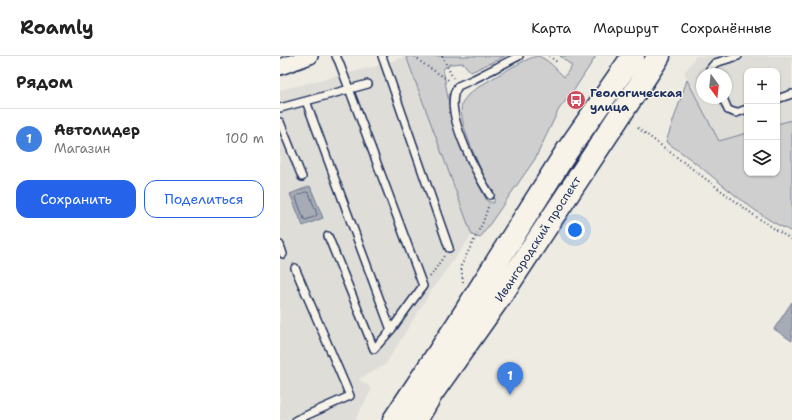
<!DOCTYPE html>
<html lang="ru">
<meta charset="utf-8">
<style>
:root{--surface:#fff;--page:#f6f6f6;--text:#222;--muted:#767676;--line:#e0e0e0;--accent:#2563eb}
body{margin:0;font-family:"Shantell Sans",sans-serif;background:var(--page);color:var(--text)}
.controls{position:absolute;right:12px;top:12px;display:grid;overflow:hidden;border-radius:8px;box-shadow:0 1px 3px #0004}
.controls button{width:36px;height:36px;display:grid;place-items:center;padding:0;border:0;border-bottom:1px solid var(--line);background:var(--surface);color:var(--text);font:20px sans-serif}
.compass{position:absolute;left:416px;top:12px;width:36px;height:36px;border-radius:50%;background:var(--surface);box-shadow:0 1px 3px #0004;rotate:165deg}
.you{position:absolute;left:295px;top:174px;width:14px;height:14px;margin:-10px;border:3px solid #fff;border-radius:50%;background:#1a73e8;box-shadow:0 0 0 6px #1a73e833}
.badge{display:grid;place-items:center;width:26px;height:26px;border-radius:50%;background:var(--accent);color:#fff;font-size:13px;font-weight:700}
.pin{position:absolute;translate:-50% -33px;filter:drop-shadow(0 1px 2px #0008)}
.pin::after{content:'';position:absolute;top:21px;width:14px;height:12px;background:inherit;clip-path:polygon(0 0,100% 0,50% 100%)}
.list{margin:0;padding:0;list-style:none}
h2{display:flex;justify-content:space-between;align-items:center;height:52px;margin:0;padding:0 16px;font-size:17px}
h2 small{font-size:13px;font-weight:400;color:var(--muted)}
.list li{display:grid;grid-template-columns:26px 1fr auto;gap:12px;align-items:center;box-sizing:border-box;height:60px;padding:0 16px;border-top:1px solid var(--line)}
.list b{display:block;font-size:15px;white-space:nowrap}
.list p{margin:0;font-size:13px;white-space:nowrap;color:var(--muted)}
.list em{font-size:13px;font-style:normal;color:var(--muted)}
.actions{display:flex;gap:8px;padding:12px 16px}
.actions a{flex:1;padding:9px 0;border:1px solid var(--accent);border-radius:12px;text-align:center;font-size:14px;color:var(--accent)}
.actions .main{background:var(--accent);color:#fff}
.icon{flex:none;width:22px;height:22px;fill:none;stroke:currentColor;stroke-width:2;stroke-linecap:round;stroke-linejoin:round}
.map{position:relative;flex:none;width:512px;height:364px;overflow:hidden}
header{display:flex;align-items:center;gap:24px;box-sizing:border-box;height:56px;padding:0 20px;background:var(--surface);border-bottom:1px solid var(--line)}
header strong{font-size:19px}
nav{display:flex;gap:22px;margin-inline-start:auto;font-size:14px}
main{display:flex}
aside{flex:1;background:var(--surface)}
.map>svg:first-child{display:block}
.built{fill:#deddd8;fill-rule:evenodd}
.green{fill:#cfcfcf;stroke:#757f96}
.water{fill:#a6abb5;stroke:#6e7992}
.lines{fill:none;stroke-linecap:round;stroke-linejoin:round}
.shore{stroke:#536181;stroke-width:1}
.service-casing{stroke:#1b2f5e;stroke-width:10}
.minor-casing{stroke:#1b2f5e;stroke-width:18}
.trunk-casing{stroke:#1b2f5e;stroke-width:25}
.path{stroke:#1b2f5e;stroke-width:2;stroke-dasharray:1 3;stroke-linecap:butt}
.service{stroke:#f7f3e8;stroke-width:7}
.minor{stroke:#f7f3e8;stroke-width:15}
.trunk{stroke:#f7f3e8;stroke-width:22}
.labels{text-anchor:middle;dominant-baseline:central;stroke-width:3;stroke-linejoin:round;paint-order:stroke}
.poi-label{font-size:12px;font-weight:bold;fill:#1b2f5e;stroke:#f7f3e8;text-anchor:start}
.street-label{font-size:12px;fill:#1b2f5e;stroke:#f7f3e8}
</style>
<header>
<strong>Roamly</strong>
<nav><a>Карта</a><a>Маршрут</a><a>Сохранённые</a></nav>
</header>
<main>
<aside>
<h2>Рядом<small></small></h2>
<ul class="list">
<li><span class="badge" style="background:#3f7fe0">1</span><div><b>Автолидер</b><p>Магазин</p></div><em>100 m</em></li>
</ul>
<div class="actions"><a class="main">Сохранить</a><a>Поделиться</a></div>
</aside>
<div class="map">
<svg width="512" height="364" viewBox="0 0 512 364">
<rect width="100%" height="100%" fill="#eeebe2"/>
<filter id="ink" filterUnits="userSpaceOnUse"><feTurbulence type="fractalNoise" baseFrequency=".025" numOctaves="2"/><feDisplacementMap in="SourceGraphic" scale="8" xChannelSelector="R" yChannelSelector="G"/><feConvolveMatrix kernelMatrix="1 2 1 2 8 2 1 2 1" color-interpolation-filters="sRGB"/></filter>
<g filter="url(#ink)">
<!-- built -->
<path class="built" d="M 126,0 L 192,179 L 153,232 L 105,309 L 79,323 L 92,333 L 75,364 L 0,364 L 0,34 L 105,8 Z
M 416,0 L 512,0 L 512,64 L 497,68 L 497,15 L 467,15 L 467,77 L 439,85 L 404,17 ZM 422,18 L 446,18 L 446,42 L 422,42 Z"/>
<!-- green -->
<path class="green" d="M 126,0 L 225,0 L 191,16 L 183,7 L 170,8 L 163,13 L 171,59 L 187,105 L 207,145 L 214,147 L 214,139 C 205,123 176,65 182,48 C 183,45 187,40 189,38 C 198,30 249,0 258,0 C 268,3 277,14 284,21 L 292,10 L 280,0 L 316,0 L 294,34 L 279,53 L 255,103 L 200,182 L 192,179 Z
M 407,24 L 439,85 L 467,77 L 467,117 L 497,117 L 497,68 L 512,64 L 512,176 C 503,171 493,167 485,161 C 450,138 421,108 386,86 Z"/>
<!-- water -->
<path class="water" d="M 30,130 L 43,162 L 23,170 L 10,138 Z
M 512,246 L 512,285 L 494,273 Z"/>
<g class="lines">
<!-- shore -->
<path class="shore" d="M 26,136 L 29,137 L 37,158 L 36,160 L 26,164 L 24,163 L 16,142 L 17,140 Z"/>
<defs>
<path id="service" d="M 102,0 L 169,192
M 432,18 L 430,13 L 435,7 L 458,0
M 88,28 L 26,45 L 111,274
M 443,42 L 448,54 L 456,57 L 467,53
M 497,43 L 512,38
M 0,52 L 26,45
M 0,66 L 22,121
M 210,139 C 197,118 168,64 174,39 C 174,36 177,33 178,30 L 194,23 L 239,0
M 48,180 L 94,293 L 111,274 L 143,230 L 59,6 L 56,0
M 0,189 L 3,198
M 15,212 L 70,340 L 16,364"/>
<path id="minor" d="M 0,11 L 30,0"/>
<path id="trunk" d="M 114,364 L 177,269 L 285,98 L 353,0
M 136,364 L 152,337 L 224,235 L 379,0"/>
</defs>
<!-- service casing -->
<use href="#service" class="service-casing"/>
<!-- minor casing -->
<use href="#minor" class="minor-casing"/>
<!-- trunk casing -->
<use href="#trunk" class="trunk-casing"/>
<!-- path -->
<path class="path" d="M 135,0 L 142,7 L 170,25
M 162,0 L 173,22
M 269,0 L 277,6
M 358,72 L 475,160 L 512,184
M 150,221 L 164,200
M 183,226 L 181,210 L 203,166 L 209,148"/>
<!-- service -->
<use href="#service" class="service"/>
<!-- minor -->
<use href="#minor" class="minor"/>
<!-- trunk -->
<use href="#trunk" class="trunk"/>
</g>
</g>
<!-- icons -->
<defs>
<symbol id="bus-disc" viewBox="-11 -11 22 22"><circle r="9.5" fill="#d1495b" stroke="#f7f3e8"/><path d="M-5-6H5V4H4V6H2V4H-2V6H-4V4H-5ZM-3.5-4V0h7V-4ZM-3.5 1.2v1.5H-2V1.2ZM2 1.2v1.5H3.5V1.2Z" fill="#fff"/></symbol>
</defs>
<g fill-rule="evenodd">
<use href="#bus-disc" x="285" y="33" width="22" height="22"/>
</g>
<g class="labels">
<!-- poi labels -->
<g class="poi-label">
<text x="310" y="37">Геологическая<tspan x="310" dy="14">улица</tspan></text>
</g>
<!-- street labels -->
<g class="street-label">
<text transform="translate(258 183) rotate(-57)">Ивангородский проспект</text>
</g>
</g>
</svg>
<div class="controls">
<button>+</button>
<button>−</button>
<button><svg class="icon" aria-label="layers" viewBox="0 0 24 24"><path d="M12 4l9 5-9 5-9-5zM3 14l9 5 9-5"/></svg></button>
</div>
<svg class="compass" viewBox="-18 -18 36 36"><path d="M0-13l5 13h-10z" fill="#e53935"/><path d="M0 13l5-13h-10z" fill="#767676"/></svg>
<div class="you"></div>
<div class="pin badge" style="left:230px;top:339px;background:#3f7fe0">1</div>
</div>
</main>
